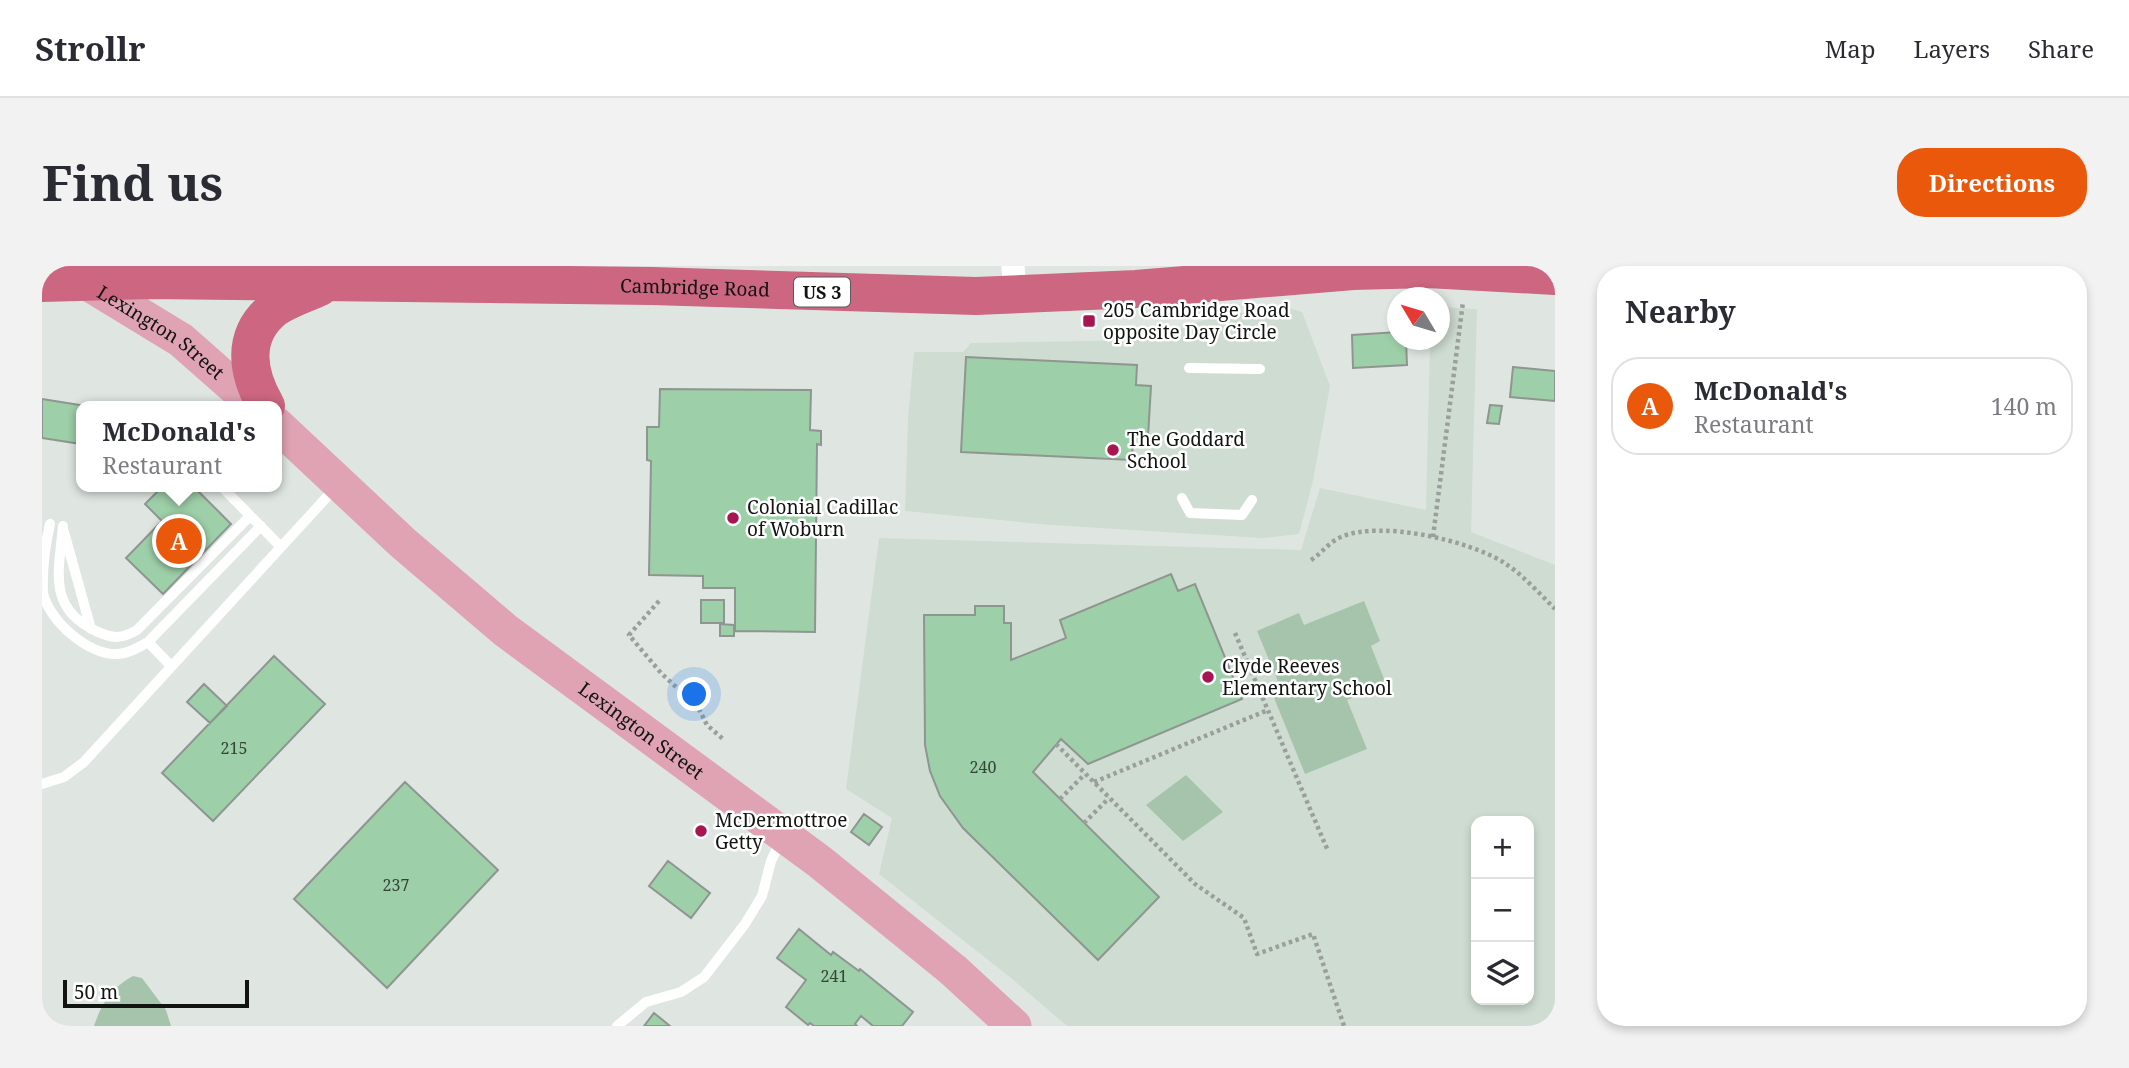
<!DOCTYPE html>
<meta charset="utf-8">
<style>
:root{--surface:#fff;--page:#f2f2f3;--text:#2b2b33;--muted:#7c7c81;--line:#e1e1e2;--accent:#ea580c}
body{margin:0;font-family:"Noto Serif",serif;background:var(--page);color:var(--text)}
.controls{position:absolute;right:21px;bottom:21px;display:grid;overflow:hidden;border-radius:14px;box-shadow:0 4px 10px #0003}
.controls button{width:63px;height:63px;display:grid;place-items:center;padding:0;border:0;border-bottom:2px solid var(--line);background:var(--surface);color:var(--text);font:35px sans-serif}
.compass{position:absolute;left:1345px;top:21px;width:63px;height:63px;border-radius:50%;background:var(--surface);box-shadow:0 4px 10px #0003;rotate:308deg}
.scale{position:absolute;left:21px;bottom:18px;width:186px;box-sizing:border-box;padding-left:7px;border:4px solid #121412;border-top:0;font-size:19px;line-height:24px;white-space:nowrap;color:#121412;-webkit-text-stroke:5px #fff;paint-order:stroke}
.you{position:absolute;left:653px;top:429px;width:24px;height:24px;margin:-18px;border:5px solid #fff;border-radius:50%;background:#1a73e8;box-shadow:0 0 0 10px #1a73e833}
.badge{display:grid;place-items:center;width:46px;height:46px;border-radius:50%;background:var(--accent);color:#fff;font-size:23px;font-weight:700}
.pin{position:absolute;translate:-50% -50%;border:4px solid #fff;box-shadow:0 2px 7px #0006}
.popup{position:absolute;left:34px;top:135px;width:206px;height:91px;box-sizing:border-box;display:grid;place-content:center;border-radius:14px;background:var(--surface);filter:drop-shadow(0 2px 5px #0005);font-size:23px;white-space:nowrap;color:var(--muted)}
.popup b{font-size:26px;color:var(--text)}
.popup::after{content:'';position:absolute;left:50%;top:100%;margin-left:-14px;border:14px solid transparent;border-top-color:var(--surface)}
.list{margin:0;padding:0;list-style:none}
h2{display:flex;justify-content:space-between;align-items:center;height:91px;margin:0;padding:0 28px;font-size:30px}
h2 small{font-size:23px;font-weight:400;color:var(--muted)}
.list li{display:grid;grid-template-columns:46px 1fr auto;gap:21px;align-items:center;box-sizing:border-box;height:98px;margin:0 14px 14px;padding:0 14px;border:2px solid var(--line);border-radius:28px}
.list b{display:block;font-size:26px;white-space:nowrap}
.list p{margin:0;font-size:23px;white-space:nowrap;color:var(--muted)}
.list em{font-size:23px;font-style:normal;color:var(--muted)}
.icon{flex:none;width:38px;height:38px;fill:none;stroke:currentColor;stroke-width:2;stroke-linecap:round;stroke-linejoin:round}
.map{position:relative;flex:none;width:1513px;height:760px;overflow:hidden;border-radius:28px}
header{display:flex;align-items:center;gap:42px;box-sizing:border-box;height:98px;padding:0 35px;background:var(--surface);border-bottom:2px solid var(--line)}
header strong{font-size:33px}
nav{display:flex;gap:38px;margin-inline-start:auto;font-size:24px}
.intro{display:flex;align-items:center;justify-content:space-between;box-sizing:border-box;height:168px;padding:0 42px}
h1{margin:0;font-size:49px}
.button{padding:18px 32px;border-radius:28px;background:var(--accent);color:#fff;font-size:24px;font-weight:700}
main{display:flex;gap:42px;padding:0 42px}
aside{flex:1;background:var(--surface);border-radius:28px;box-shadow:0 4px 10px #0003}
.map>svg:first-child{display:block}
.built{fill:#cfdcd1;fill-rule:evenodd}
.green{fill:#a6c4ac}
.building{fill:#9dcfa8;stroke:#8f9590;stroke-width:2}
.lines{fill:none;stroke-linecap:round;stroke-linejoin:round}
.path{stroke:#9a9f9b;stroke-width:4.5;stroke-dasharray:3.5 3.5;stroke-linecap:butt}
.lane{stroke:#fff;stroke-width:10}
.street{stroke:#fff;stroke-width:23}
.primary{stroke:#e0a3b3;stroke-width:35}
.highway{stroke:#cc6681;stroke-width:38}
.poi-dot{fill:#a81651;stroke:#fff;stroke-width:2.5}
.labels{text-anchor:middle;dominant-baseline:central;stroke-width:5;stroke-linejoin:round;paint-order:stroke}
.number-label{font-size:16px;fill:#354338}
.shield{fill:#fff;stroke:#595a59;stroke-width:2}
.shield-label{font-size:18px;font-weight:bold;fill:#121412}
.street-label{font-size:19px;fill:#121412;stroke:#fff}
.poi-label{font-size:19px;fill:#121412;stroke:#fff;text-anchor:start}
</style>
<header>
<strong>Strollr</strong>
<nav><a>Map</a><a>Layers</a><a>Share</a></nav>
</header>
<div class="intro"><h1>Find us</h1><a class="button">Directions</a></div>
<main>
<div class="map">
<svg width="1513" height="760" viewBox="0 0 1513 760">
<rect width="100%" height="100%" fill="#dfe6e1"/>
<!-- built -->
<path class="built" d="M 1398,41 L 1435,43 L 1429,266 L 1513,299 L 1513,760 L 1025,760 L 969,712 L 837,608 L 850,552 L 804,523 L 837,272 L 1259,284 L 1278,222 L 1384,244 L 1388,74 L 1398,74 ZM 1434,555 L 1487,555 L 1487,734 L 1434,734 Z
M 1247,42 L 1260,46 L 1288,120 L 1271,215 L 1257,268 L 1221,272 L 1009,259 L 863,245 L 866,153 L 872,86 L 921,86 L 929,77 L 1104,74 L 1176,49 Z"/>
<!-- green -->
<path class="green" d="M 1322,335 L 1338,375 L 1329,380 L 1344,418 L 1305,434 L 1325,483 L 1263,508 L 1228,422 L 1237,418 L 1215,365 L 1257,347 L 1262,359 Z
M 1144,509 L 1181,546 L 1141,575 L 1104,539 Z
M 91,710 L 100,712 L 124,744 L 129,760 L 52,760 C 60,737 69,722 91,710 Z"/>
<!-- building -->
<path class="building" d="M 1356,66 L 1356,74 L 1364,74 L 1365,99 L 1311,102 L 1310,69 Z
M 924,91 L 1095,99 L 1094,119 L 1109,120 L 1106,171 L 1091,171 L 1090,194 L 919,186 Z
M 1471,101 L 1513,105 L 1513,135 L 1468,131 Z
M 618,123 L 769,124 L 768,164 L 779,165 L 779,179 L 775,178 L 773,366 L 693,365 L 693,322 L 661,322 L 661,310 L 607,309 L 609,195 L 605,194 L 605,161 L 617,161 Z
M 0,133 L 44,140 L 39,140 L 39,178 L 0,172 Z
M 1448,139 L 1460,140 L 1457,158 L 1445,157 Z
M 120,221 L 152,221 L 189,258 L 121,328 L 84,292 L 120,255 L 103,238 Z
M 1129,308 L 1136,325 L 1153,318 L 1200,433 L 1046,498 L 1019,473 L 991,506 L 1117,631 L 1056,694 L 921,562 L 898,530 L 888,505 L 883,479 L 882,349 L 933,349 L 933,340 L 962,340 L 962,357 L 969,357 L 969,394 L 1024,372 L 1018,354 Z
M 659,334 L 682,334 L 682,357 L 659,357 Z
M 678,358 L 692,359 L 692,370 L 678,370 Z
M 232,390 L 283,438 L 171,555 L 120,507 Z
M 162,418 L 185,440 L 168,457 L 145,436 Z
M 363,516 L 456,604 L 345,722 L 252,633 Z
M 822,548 L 840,561 L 827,579 L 809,566 Z
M 626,595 L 668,627 L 649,652 L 607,620 Z
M 757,663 L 789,689 L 791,686 L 817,705 L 818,703 L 871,746 L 860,760 L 831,760 L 819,750 L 813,758 L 815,760 L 772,760 L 768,757 L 766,759 L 744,741 L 764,714 L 735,692 Z
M 612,747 L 628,760 L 602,760 Z"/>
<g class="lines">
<!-- path -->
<path class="path" d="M 1391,271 L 1421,36
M 1269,294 C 1280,287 1287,276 1299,271 C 1338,254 1425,274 1461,296 C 1480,308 1497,327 1513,343
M 617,335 L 587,369 L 619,407 L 648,434 L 658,445 L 665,459 L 681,473
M 1193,367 L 1286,585
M 1014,478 L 1153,618 L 1202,652 L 1215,688 L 1271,668 L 1302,760
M 1052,516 L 1226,444
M 1018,533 L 1043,508
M 1042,557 L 1067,532"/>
<!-- lane -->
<path class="lane" d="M 1147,102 L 1218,103
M 180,221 L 239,281
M 1140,232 L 1148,247 L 1200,249 L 1210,234
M 8,258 C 3,280 0,304 1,327 C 7,355 47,390 76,388 C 87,387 96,382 106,376 L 219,260
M 21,260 C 17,305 5,342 54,365 C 70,373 80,373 95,364 L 208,250
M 22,266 L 49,363
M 106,376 L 129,400
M 0,518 L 22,511 L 42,496 L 294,221
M 575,760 L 604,736 L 639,726 L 662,711 L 703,658 L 720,630 L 729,595 L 740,572"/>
<!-- street -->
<path class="street" d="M 971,0 L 973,29"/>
<!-- primary -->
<g class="primary">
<path id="s1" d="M 34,10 L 139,74 L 214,140"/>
<path id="s2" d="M 235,159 L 361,277 L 463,364 L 778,596 L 911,704 L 972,760"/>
</g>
<!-- highway -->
<g class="highway">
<path id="s3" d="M 0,17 L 107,14 L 610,20 L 934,30 L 1094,23 L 1311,5 L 1386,3 L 1513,10"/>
<path d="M 224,140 C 205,107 198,69 233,42 C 247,33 263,28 278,21"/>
</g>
</g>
<!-- markers -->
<g class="poi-dot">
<rect x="1040" y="48" width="14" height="14" rx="3.5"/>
<circle cx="1071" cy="184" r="7"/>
<circle cx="691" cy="252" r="7"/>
<circle cx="1166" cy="411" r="7"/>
<circle cx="659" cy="565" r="7"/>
</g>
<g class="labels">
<!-- number labels -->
<g class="number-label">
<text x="192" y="482">215</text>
<text x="941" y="501">240</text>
<text x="354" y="619">237</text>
<text x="792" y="710">241</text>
</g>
<!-- shield labels -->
<rect class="shield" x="752" y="11.5" width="56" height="29" rx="5"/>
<g class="shield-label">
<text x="780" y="26">US 3</text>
</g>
<!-- street labels -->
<g class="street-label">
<text stroke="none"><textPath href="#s3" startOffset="653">Cambridge Road</textPath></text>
<text stroke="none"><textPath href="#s1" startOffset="102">Lexington Street</textPath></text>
<text stroke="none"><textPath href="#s2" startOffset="476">Lexington Street</textPath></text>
</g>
<!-- poi labels -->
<g class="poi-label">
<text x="1061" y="44">205 Cambridge Road<tspan x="1061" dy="22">opposite Day Circle</tspan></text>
<text x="1085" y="173">The Goddard<tspan x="1085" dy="22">School</tspan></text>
<text x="705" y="241">Colonial Cadillac<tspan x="705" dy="22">of Woburn</tspan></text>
<text x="1180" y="400">Clyde Reeves<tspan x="1180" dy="22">Elementary School</tspan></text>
<text x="673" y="554">McDermottroe<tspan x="673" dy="22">Getty</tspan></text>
</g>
</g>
</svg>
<div class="controls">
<button>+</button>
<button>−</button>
<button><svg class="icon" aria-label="layers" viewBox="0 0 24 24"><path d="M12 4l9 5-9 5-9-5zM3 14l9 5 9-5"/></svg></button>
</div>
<svg class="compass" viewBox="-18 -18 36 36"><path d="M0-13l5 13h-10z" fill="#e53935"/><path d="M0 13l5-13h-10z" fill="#7c7c81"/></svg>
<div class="scale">50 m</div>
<div class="you"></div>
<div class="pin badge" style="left:137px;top:275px">A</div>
<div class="popup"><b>McDonald's</b>Restaurant</div>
</div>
<aside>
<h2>Nearby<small></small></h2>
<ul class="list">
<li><span class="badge">A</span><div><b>McDonald's</b><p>Restaurant</p></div><em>140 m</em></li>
</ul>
</aside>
</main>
